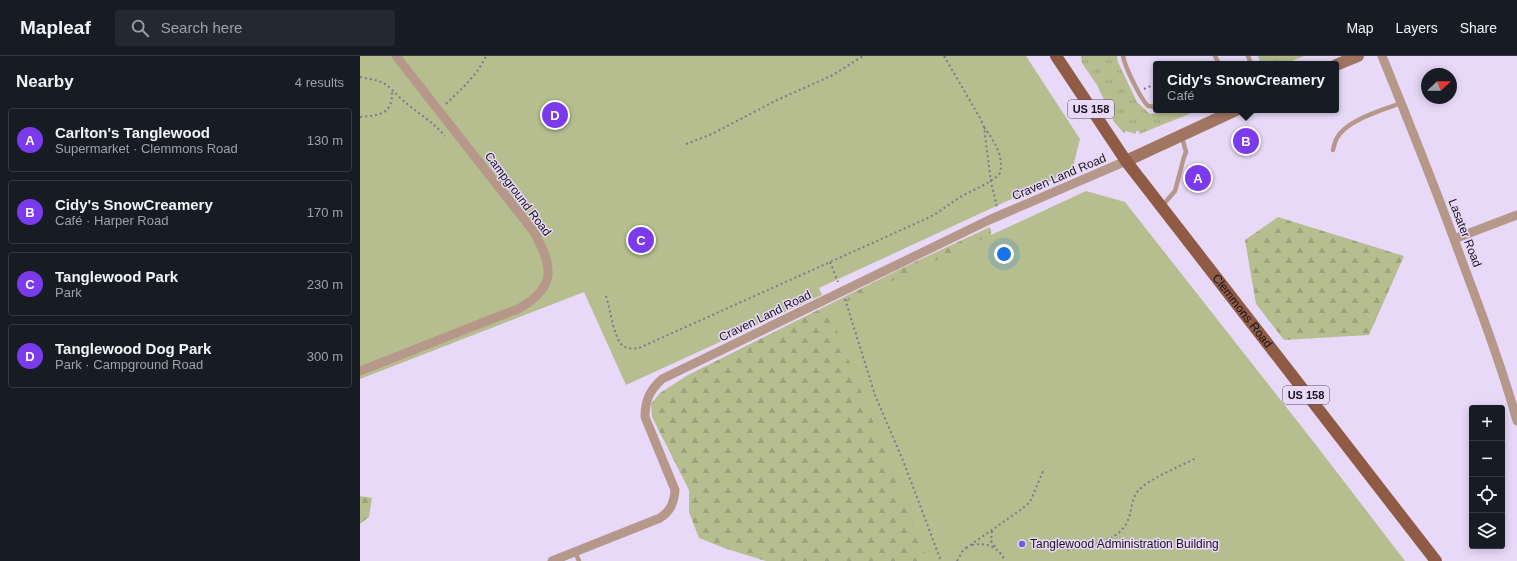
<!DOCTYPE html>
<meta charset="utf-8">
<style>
:root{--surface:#171b24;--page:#242831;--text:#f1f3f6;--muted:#9ea1a6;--line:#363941;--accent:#7c3aed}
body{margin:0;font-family:Arial,sans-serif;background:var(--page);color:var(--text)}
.controls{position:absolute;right:12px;bottom:12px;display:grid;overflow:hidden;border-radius:4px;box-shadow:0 2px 10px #0003}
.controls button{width:36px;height:36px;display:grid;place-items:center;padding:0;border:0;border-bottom:1px solid var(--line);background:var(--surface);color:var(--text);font:20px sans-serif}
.compass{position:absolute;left:1061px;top:12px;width:36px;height:36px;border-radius:50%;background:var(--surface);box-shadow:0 2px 10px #0003;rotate:68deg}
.you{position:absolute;left:644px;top:198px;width:14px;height:14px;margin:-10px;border:3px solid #fff;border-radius:50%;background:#1a73e8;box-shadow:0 0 0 6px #1a73e833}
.badge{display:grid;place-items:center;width:26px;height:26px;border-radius:50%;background:var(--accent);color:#fff;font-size:13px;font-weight:700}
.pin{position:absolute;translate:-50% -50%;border:2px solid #fff;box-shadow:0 1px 4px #0006}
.popup{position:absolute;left:793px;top:5px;width:186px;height:52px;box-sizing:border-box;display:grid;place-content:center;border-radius:4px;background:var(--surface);filter:drop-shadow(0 1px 3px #0005);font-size:13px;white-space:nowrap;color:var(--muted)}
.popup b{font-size:15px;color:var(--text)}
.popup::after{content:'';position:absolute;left:50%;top:100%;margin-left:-8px;border:8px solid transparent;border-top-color:var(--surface)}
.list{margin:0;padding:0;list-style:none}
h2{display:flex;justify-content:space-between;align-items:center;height:52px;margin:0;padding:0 16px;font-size:17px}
h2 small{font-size:13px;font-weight:400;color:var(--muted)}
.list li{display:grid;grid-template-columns:26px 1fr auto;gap:12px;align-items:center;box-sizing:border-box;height:64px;margin:0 8px 8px;padding:0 8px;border:1px solid var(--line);border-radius:4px}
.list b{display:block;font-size:15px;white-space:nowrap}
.list p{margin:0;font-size:13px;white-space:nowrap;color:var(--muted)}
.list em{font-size:13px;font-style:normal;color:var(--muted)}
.icon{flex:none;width:22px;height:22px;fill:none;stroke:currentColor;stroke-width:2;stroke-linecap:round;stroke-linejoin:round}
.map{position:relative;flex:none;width:1157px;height:505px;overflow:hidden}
header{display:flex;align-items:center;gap:24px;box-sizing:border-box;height:56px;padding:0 20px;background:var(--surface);border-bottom:1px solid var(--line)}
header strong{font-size:19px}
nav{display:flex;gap:22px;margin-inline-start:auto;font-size:14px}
.search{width:280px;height:36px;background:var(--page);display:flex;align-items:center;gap:10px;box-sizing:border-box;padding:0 14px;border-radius:4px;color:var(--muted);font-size:15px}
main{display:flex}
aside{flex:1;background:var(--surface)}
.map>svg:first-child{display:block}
.grass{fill:url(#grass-tufts)}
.forest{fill:url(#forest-firs)}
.park{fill:#b6be8f}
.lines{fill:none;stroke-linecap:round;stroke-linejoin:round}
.path{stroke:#81778c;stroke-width:2;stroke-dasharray:2 3;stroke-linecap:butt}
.service{stroke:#b6988b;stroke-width:4.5}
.minor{stroke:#b6988b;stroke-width:9}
.secondary{stroke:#a07562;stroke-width:12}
.primary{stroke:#8f5b44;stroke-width:12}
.poi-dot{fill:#6a5fd9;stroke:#e8d9f8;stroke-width:1.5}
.labels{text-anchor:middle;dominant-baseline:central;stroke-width:3;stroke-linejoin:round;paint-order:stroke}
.shield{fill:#e8d9f8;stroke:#564e5e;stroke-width:1}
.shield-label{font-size:11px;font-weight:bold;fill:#17121c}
.street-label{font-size:12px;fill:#17121c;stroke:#e8d9f8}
.poi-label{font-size:12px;fill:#17121c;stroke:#e8d9f8;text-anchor:start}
</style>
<header>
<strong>Mapleaf</strong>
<div class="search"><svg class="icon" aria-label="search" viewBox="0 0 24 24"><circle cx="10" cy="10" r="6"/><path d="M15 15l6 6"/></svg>Search here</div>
<nav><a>Map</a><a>Layers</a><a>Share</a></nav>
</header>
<main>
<aside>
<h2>Nearby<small>4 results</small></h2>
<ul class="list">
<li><span class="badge">A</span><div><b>Carlton's Tanglewood</b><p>Supermarket · Clemmons Road</p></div><em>130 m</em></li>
<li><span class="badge">B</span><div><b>Cidy's SnowCreamery</b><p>Café · Harper Road</p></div><em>170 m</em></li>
<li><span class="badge">C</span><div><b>Tanglewood Park</b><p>Park</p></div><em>230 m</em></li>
<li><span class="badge">D</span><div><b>Tanglewood Dog Park</b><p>Park · Campground Road</p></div><em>300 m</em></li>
</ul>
</aside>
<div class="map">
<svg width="1157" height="505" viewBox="0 0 1157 505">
<defs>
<pattern id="grass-tufts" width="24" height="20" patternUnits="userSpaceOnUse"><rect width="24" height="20" fill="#b6be8f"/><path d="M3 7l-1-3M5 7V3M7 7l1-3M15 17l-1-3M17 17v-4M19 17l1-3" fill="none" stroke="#9ca27b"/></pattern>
<pattern id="forest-firs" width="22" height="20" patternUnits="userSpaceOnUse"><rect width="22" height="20" fill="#b6be8f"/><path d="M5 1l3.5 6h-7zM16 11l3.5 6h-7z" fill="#9ca27b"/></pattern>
</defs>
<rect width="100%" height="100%" fill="#e8d9f8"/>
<!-- grass -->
<path class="grass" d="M 721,0 L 757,0 L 758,6 L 777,46 L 790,58 L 799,57 L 807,54 L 839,54 L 782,77 L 779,78 L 779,75 L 776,75 L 776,78 L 766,75 L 764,77 L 754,66 L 737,29 L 722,7 Z
M 898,0 L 944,0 L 925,8 L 901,8 Z"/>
<!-- forest -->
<path class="forest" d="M 918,161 L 1044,200 L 1009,279 L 924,284 L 896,248 L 885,184 Z
M 630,171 L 642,243 L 692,505 L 406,505 L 364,492 L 339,482 L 329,456 L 329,434 L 292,361 L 291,348 L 300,337 L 328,319 L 542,212 Z
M 0,440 L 12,442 L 9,461 L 0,468 Z"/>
<!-- park -->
<path class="park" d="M 0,0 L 666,0 L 720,83 L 712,115 L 459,232 L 462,239 L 266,329 L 224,236 L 0,323 Z
M 726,135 L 765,146 L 956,389 L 1045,505 L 568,505 L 469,254 Z"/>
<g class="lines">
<!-- path -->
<path class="path" d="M 584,0 L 620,62 L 624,71 L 631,126 L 637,151
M 0,21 C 7,23 15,23 21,26 C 28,28 38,41 45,46 C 59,58 73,66 85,80
M 784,33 L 793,29
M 86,48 C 101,33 117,20 126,0
M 0,61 C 19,59 33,59 32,35
M 326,88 L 352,78 L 415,45 L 473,19 L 503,0
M 470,206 L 478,226
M 246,240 C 250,252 253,278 261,288 C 266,293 272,293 279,292 L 570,161 C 581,155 589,148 599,142 C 613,133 629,129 640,117 C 644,99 634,85 624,71
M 485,243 L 515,339 L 544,407 L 581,505
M 632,475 L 631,485 L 635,491
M 612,489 C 626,486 639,491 645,505
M 606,492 L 659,455 L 670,446 L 684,413
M 707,494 C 728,489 759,487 768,464 C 772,455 771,443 778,435 C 788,423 821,410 836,402
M 597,505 L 602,496 L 606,492"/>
<!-- service -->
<path class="service" d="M 763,0 C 765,11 780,42 788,50 L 796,51
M 855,0 L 859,8
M 888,0 L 891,8
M 973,94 C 974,90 975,85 977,82 C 986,64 1023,54 1041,47
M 802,150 L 815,135 L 824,101 L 826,96 L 822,81
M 215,496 L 219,505"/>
<!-- minor -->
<path class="minor" d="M 1022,0 C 1051,71 1079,141 1105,213 C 1124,263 1143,314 1157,365
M 1094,183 L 1157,159
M 0,315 L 160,252 C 197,230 193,211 174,176 L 36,0
M 192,505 L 300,462 C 311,455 314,446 315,434 L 285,361 C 285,344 290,334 302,323 L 629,164 L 766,105"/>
<!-- secondary -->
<path class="secondary" d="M 976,9 L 998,0
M 766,105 L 876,54"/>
<!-- primary -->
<path class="primary" id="s1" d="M 696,0 L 766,105 L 1076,505"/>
</g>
<!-- markers -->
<circle class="poi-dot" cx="662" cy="488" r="4"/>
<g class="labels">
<!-- shield labels -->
<g class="shield">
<rect x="708" y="44" width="46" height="18" rx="3"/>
<rect x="923" y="330" width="46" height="18" rx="3"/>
</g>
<g class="shield-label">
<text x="731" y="53">US 158</text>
<text x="946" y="339">US 158</text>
</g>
<!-- street labels -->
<g class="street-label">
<text transform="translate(699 121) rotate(-23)">Craven Land Road</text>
<text transform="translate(158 138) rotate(53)">Campground Road</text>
<text transform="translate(1105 177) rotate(69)">Lasater Road</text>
<text stroke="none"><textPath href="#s1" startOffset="316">Clemmons Road</textPath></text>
<text transform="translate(405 260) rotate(-26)">Craven Land Road</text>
</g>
<!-- poi labels -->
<g class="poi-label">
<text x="670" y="488">Tanglewood Administration Building</text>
</g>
</g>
</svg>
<div class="controls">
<button>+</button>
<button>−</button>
<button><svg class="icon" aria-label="locate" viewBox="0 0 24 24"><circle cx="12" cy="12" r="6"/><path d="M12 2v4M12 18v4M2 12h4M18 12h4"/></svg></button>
<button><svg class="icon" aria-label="layers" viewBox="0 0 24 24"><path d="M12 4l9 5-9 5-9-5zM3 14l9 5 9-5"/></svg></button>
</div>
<svg class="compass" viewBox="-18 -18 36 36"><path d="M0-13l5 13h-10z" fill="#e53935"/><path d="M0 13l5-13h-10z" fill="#9ea1a6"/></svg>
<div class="you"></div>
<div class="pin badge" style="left:838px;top:122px">A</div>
<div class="pin badge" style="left:886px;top:85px">B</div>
<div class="popup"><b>Cidy's SnowCreamery</b>Café</div>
<div class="pin badge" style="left:281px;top:184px">C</div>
<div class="pin badge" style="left:195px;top:59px">D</div>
</div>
</main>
